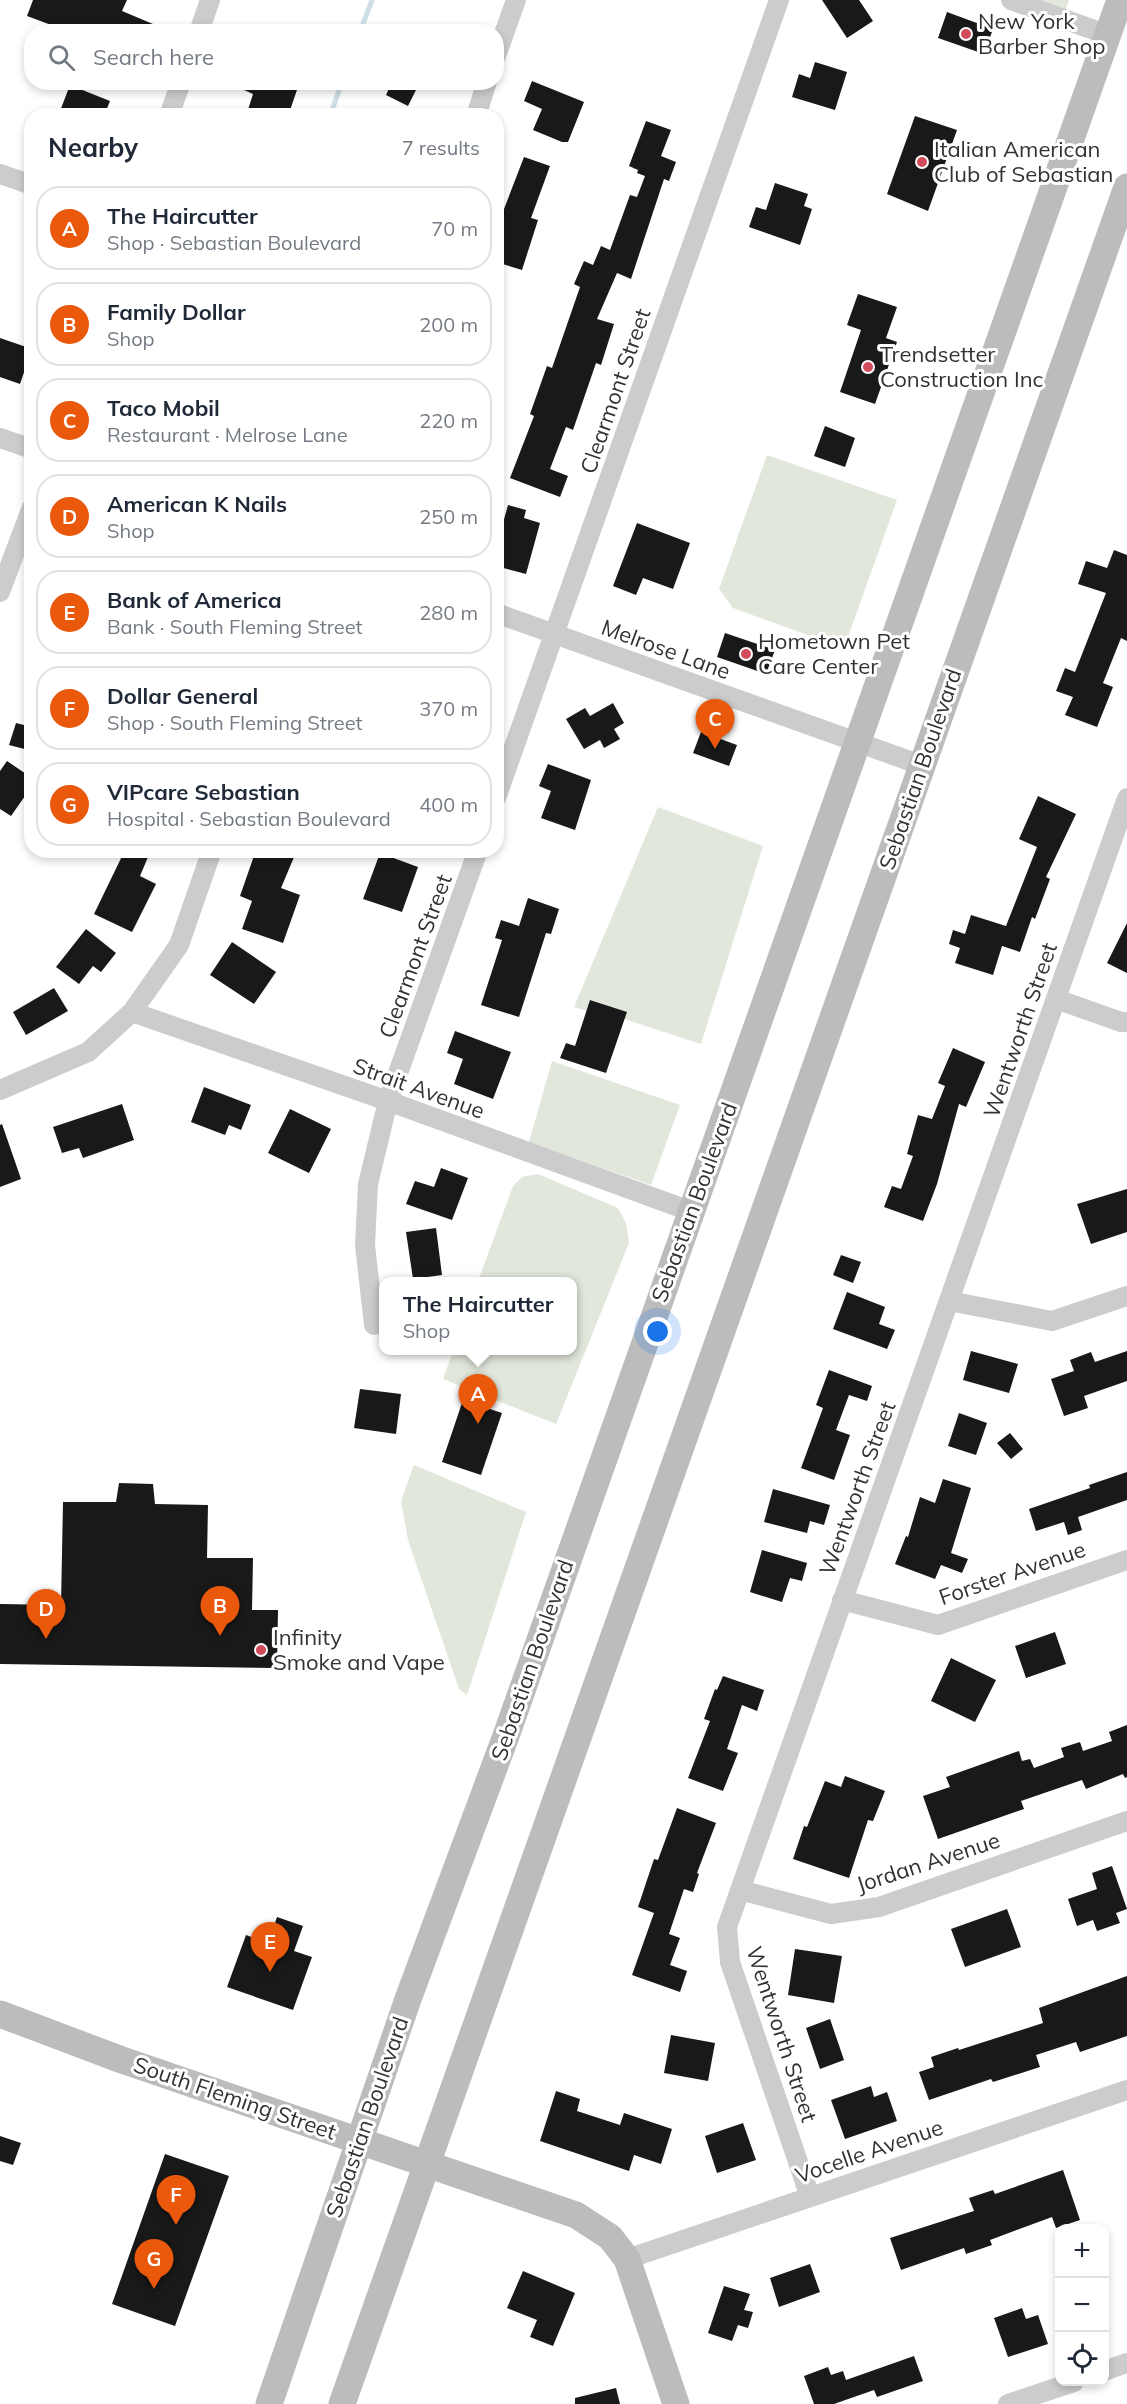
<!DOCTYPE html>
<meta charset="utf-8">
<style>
:root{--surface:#fff;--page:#f6f6f7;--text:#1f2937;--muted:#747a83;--line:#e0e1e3;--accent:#ea580c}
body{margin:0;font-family:Mulish,sans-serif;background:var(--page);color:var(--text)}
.controls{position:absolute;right:18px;bottom:18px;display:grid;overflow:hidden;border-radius:12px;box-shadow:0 3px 9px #0003}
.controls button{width:54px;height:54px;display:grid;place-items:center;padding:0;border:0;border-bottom:2px solid var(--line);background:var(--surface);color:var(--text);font:30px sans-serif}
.you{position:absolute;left:658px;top:1332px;width:21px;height:21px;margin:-15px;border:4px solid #fff;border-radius:50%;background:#1a73e8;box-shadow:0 0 0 9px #1a73e833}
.badge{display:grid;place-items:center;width:39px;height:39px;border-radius:50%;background:var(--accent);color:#fff;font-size:20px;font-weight:700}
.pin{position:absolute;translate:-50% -50px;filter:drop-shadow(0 2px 3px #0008)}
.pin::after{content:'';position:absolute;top:32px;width:21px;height:18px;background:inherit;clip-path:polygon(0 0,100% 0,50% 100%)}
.popup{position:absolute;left:379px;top:1277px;width:198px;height:78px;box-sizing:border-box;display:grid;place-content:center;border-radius:12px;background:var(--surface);filter:drop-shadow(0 2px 4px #0005);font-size:20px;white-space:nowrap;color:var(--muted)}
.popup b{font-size:22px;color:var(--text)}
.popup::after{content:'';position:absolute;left:50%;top:100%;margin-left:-12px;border:12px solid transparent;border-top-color:var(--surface)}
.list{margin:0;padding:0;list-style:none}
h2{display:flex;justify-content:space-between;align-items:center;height:78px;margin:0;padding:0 24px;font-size:26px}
h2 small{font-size:20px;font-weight:400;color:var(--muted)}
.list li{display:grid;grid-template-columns:39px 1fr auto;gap:18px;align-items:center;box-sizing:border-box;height:84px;margin:0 12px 12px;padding:0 12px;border:2px solid var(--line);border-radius:24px}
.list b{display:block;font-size:22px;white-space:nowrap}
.list p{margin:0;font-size:20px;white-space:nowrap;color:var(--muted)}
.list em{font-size:20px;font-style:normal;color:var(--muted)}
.icon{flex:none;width:33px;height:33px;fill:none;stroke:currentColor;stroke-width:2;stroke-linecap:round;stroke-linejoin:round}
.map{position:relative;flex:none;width:1127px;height:2404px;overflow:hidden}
.search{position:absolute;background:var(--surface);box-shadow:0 3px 9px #0003;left:24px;top:24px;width:480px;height:66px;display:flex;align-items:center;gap:15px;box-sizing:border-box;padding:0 21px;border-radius:24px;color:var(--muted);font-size:22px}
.panel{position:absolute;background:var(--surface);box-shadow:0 3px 9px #0003;left:24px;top:108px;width:480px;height:750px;border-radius:24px}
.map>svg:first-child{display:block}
.green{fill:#e2e7dc}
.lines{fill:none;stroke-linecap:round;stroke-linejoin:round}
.stream{stroke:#cedfe8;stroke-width:5}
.building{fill:#191919}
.street{stroke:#ccc;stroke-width:20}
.secondary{stroke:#bcbcbc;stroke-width:27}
.poi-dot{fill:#d14b5b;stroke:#fff;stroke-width:2}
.labels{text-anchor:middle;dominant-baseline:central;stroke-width:6;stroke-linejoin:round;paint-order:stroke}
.poi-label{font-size:22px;fill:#323232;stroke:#fff;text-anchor:start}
.street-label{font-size:22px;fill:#323232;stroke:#fff}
</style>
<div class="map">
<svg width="1127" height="2404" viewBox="0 0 1127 2404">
<rect width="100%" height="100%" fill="#fff"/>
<!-- green -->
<path class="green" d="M 1035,0 L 1069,0 L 1065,11 Z
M 767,455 L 897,500 L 844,648 L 733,608 L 719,589 Z
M 658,807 L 763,846 L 701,1044 L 624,1019 L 626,1012 L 591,1000 L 587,1011 L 574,1007 Z
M 552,1061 L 680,1105 L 651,1185 L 529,1142 Z
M 538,1174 L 618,1208 L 626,1223 L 629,1243 L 556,1424 L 443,1379 L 453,1351 L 572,1350 L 572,1282 L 478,1281 L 513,1186 L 522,1177 Z
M 414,1465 L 526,1512 L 467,1695 L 459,1689 L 408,1540 L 401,1501 Z"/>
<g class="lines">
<!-- stream -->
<path class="stream" d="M 360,32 L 372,0
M 330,116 L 342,82"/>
</g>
<!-- building -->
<path class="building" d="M 33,0 L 127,0 L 122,11 L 172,32 L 70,32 L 27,16 Z
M 822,0 L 859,0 L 873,21 L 847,38 Z
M 947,12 L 993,29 L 984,54 L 938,38 Z
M 815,62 L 847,72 L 835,110 L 792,97 L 799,74 L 810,78 Z
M 532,81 L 584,102 L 568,142 L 562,142 L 533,130 L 542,109 L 524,101 Z
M 226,82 L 285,82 L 298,87 L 288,116 L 246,116 L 253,94 Z
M 392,82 L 420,82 L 408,106 L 386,95 Z
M 70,85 L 110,101 L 104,116 L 73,116 L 60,111 Z
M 915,116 L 957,130 L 928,211 L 887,194 Z
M 646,121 L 671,130 L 661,156 L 676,162 L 669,181 L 664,179 L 631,279 L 617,273 L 597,319 L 614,324 L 601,365 L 596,363 L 573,430 L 566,427 L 550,469 L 568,476 L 560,497 L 510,478 L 534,416 L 530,414 L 547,366 L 552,368 L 580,287 L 574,284 L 584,261 L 593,265 L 601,246 L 610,250 L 630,195 L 637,197 L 645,176 L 637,173 L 638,170 L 629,166 Z
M 524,157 L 550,166 L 531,218 L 538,220 L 522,270 L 496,262 L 496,207 L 504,209 Z
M 775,183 L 808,194 L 804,206 L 812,209 L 800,245 L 749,227 L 756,207 L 766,210 Z
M 858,294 L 897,307 L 886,338 L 897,342 L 875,404 L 840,392 L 861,330 L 847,325 Z
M 0,338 L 32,349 L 20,384 L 0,377 Z
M 825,426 L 855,438 L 845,467 L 814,456 Z
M 508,505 L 526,510 L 524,518 L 540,523 L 526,574 L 496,566 L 496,548 Z
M 637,523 L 690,543 L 673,589 L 643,578 L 636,595 L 613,586 Z
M 1114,550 L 1127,555 L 1127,641 L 1121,638 L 1103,683 L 1113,687 L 1097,727 L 1065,715 L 1073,697 L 1056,691 L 1065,668 L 1075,672 L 1106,593 L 1078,584 L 1086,561 L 1107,568 Z
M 725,633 L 775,650 L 766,674 L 717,657 Z
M 613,703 L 624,723 L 614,729 L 620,739 L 604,748 L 600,740 L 584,749 L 566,719 L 585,708 L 590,716 Z
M 16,723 L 32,727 L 32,751 L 9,745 Z
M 701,732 L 737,745 L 729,766 L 693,753 Z
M 7,761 L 32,778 L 32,786 L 11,816 L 0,809 L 0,771 Z
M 548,764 L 591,780 L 575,830 L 541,818 L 551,791 L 539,786 Z
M 1038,796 L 1076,814 L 1046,877 L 1050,879 L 1035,919 L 1032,917 L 1020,952 L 1002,946 L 993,975 L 955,963 L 960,948 L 949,944 L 953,930 L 965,934 L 971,915 L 1006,926 L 1037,847 L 1019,839 Z
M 125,850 L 151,850 L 140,876 L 156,884 L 132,932 L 94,914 Z
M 256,850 L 297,850 L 281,888 L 300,895 L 283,943 L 242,929 L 252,901 L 240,896 Z
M 380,853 L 418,867 L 402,912 L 363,899 Z
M 528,898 L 559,909 L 551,934 L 546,933 L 519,1017 L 481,1005 L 502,940 L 495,938 L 501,920 L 519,926 Z
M 1127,923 L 1127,973 L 1107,963 Z
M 86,929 L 116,953 L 101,972 L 93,966 L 79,984 L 56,967 Z
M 232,942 L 276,972 L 254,1004 L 210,975 Z
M 54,988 L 68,1011 L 26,1035 L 13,1012 Z
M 590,1000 L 627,1012 L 606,1073 L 560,1058 L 566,1043 L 575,1046 Z
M 455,1031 L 511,1052 L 493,1099 L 454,1084 L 463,1059 L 447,1053 Z
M 953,1048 L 985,1062 L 966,1107 L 959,1104 L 937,1184 L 923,1221 L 884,1207 L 892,1186 L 901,1189 L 913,1156 L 907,1154 L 918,1115 L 932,1119 L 945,1086 L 938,1083 Z
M 204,1087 L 251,1105 L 241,1130 L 229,1125 L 225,1135 L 191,1122 Z
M 122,1104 L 134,1140 L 83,1158 L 79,1148 L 62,1153 L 53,1127 Z
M 290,1109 L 331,1129 L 309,1173 L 268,1153 Z
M 2,1124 L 21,1179 L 0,1187 L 0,1125 Z
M 441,1168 L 468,1178 L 452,1220 L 406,1204 L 415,1181 L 434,1187 Z
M 1127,1189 L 1127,1232 L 1091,1244 L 1077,1204 Z
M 436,1228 L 442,1275 L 413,1279 L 406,1232 Z
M 841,1255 L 861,1262 L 853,1283 L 833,1275 Z
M 847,1292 L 885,1307 L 879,1324 L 895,1330 L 887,1349 L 833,1329 Z
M 971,1351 L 1018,1364 L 1009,1393 L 963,1380 Z
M 1127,1351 L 1127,1381 L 1084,1396 L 1088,1408 L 1064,1416 L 1051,1379 L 1074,1371 L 1070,1360 L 1091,1352 L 1095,1362 Z
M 829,1370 L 872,1386 L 867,1401 L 849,1395 L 836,1430 L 850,1435 L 834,1480 L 801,1468 L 823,1408 L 816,1405 Z
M 360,1389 L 401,1394 L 396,1434 L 354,1428 Z
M 463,1400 L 502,1413 L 481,1475 L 442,1462 Z
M 959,1413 L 987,1423 L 976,1455 L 948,1446 Z
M 1010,1433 L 1023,1449 L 1011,1459 L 997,1443 Z
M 1127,1472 L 1127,1500 L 1078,1517 L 1082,1530 L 1068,1535 L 1064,1522 L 1036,1531 L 1029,1509 L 1090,1488 L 1089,1485 Z
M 943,1479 L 971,1488 L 951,1553 L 968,1559 L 962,1573 L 941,1565 L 935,1579 L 895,1564 L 906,1536 L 908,1537 L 920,1497 L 935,1503 Z
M 119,1483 L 153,1484 L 155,1504 L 208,1505 L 207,1558 L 253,1558 L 252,1610 L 278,1610 L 277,1668 L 0,1664 L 0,1604 L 61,1605 L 63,1502 L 116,1502 Z
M 773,1489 L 830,1505 L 824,1525 L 810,1521 L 807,1533 L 764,1522 Z
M 762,1550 L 807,1563 L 802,1581 L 790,1578 L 782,1602 L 750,1592 Z
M 1055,1632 L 1066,1664 L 1026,1678 L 1015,1646 Z
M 951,1658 L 996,1680 L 975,1722 L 931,1701 Z
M 723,1676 L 764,1690 L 757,1711 L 742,1705 L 727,1749 L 738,1753 L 723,1791 L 688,1778 L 710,1721 L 704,1719 L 715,1689 L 717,1690 Z
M 1127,1725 L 1127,1777 L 1125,1778 L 1123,1774 L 1086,1789 L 1082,1780 L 1021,1801 L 1024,1809 L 938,1839 L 923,1796 L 950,1787 L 946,1777 L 1019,1751 L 1022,1761 L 1030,1759 L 1034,1768 L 1064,1757 L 1061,1748 L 1080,1742 L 1083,1751 L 1112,1741 L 1109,1732 Z
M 845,1776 L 885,1791 L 873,1821 L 868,1820 L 849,1878 L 793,1859 L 804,1826 L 807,1827 L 825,1781 L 841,1787 Z
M 677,1808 L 716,1823 L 697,1873 L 699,1874 L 693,1892 L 684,1889 L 669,1934 L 680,1938 L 670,1965 L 687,1971 L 680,1992 L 632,1975 L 654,1913 L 638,1907 L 654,1859 L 658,1860 Z
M 1112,1866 L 1127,1909 L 1116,1913 L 1120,1923 L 1097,1931 L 1093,1920 L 1077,1926 L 1068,1899 L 1097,1889 L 1092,1873 Z
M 1007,1909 L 1021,1947 L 965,1967 L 951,1929 Z
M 277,1917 L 303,1926 L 294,1951 L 312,1957 L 293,2010 L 227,1987 L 246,1935 L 268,1943 Z
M 795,1949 L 842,1956 L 834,2003 L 788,1995 Z
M 1127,1976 L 1127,2036 L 1080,2052 L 1076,2042 L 1036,2055 L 1040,2067 L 993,2082 L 991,2079 L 929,2100 L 919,2072 L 934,2067 L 931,2057 L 958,2048 L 959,2050 L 1043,2023 L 1039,2008 Z
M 830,2019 L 844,2060 L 820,2069 L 806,2028 Z
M 671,2035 L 715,2043 L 708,2081 L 664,2073 Z
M 871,2086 L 874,2097 L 887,2092 L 897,2121 L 845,2139 L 831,2100 Z
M 556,2091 L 580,2099 L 577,2111 L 620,2125 L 624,2113 L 672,2129 L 661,2164 L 634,2155 L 629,2171 L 540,2141 Z
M 743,2123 L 756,2160 L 717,2173 L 705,2136 Z
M 0,2136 L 21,2143 L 13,2165 L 0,2161 Z
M 165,2154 L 229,2176 L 175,2326 L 112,2304 Z
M 1063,2170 L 1080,2220 L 1056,2228 L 1052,2217 L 990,2240 L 992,2245 L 966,2254 L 964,2248 L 901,2270 L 890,2238 L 974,2211 L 969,2198 L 993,2190 L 995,2194 Z
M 810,2264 L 820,2292 L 779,2307 L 770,2278 Z
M 523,2271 L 575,2293 L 553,2346 L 530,2337 L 537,2320 L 507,2308 Z
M 724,2286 L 750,2294 L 744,2310 L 753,2312 L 748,2328 L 738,2325 L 732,2341 L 708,2333 Z
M 1022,2308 L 1026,2319 L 1038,2315 L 1048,2344 L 1008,2357 L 994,2318 Z
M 914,2356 L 923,2381 L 877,2397 L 874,2390 L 834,2404 L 814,2404 L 804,2376 L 828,2367 L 831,2375 L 843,2371 L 846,2380 Z
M 616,2388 L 620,2404 L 575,2404 L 575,2398 Z"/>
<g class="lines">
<!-- street -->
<path class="street" d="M 1011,0 L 1108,35
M 199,32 L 210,0
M 496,56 L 516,0
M 169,116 L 181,82
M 476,116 L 487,82
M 0,174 L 32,185
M 0,438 L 32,449
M 0,592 L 32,507
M 496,613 L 921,765
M 496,798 L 779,0
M 1056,999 L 1121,1022 L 1127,1022
M 132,1012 L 388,1101 L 690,1211
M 0,1090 L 88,1052 L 132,1012 L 179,945 L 212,850
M 949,1301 L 1052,1321 L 1127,1296
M 374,1325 L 365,1245 L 368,1184 L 388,1101 L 478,850
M 842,1600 L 938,1625 L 1127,1560
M 740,1890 L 831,1914 L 879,1907 L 1127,1821
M 810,2197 L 730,1962 L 727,1927 L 1127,798
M 627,2259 L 1127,2090
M 1104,2371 L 1127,2363
M 1008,2404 L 1074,2382"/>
<!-- secondary -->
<path class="secondary" d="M 0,2014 L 122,2060 L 576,2215 L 610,2237 L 627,2259 L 676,2404
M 269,2404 L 408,1999 L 507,1733 L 1120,0
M 342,2404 L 1127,187"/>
</g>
<!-- markers -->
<g class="poi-dot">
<circle cx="966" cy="34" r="6"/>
<circle cx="922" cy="162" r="6"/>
<circle cx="868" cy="367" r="6"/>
<circle cx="746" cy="654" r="6"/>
<circle cx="261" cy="1650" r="6"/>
</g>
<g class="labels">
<!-- poi labels -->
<g class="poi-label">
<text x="978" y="21">New York<tspan x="978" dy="25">Barber Shop</tspan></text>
<text x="934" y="149">Italian American<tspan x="934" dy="25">Club of Sebastian</tspan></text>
<text x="880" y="354">Trendsetter<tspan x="880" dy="25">Construction Inc</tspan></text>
<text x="758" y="641">Hometown Pet<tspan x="758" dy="25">Care Center</tspan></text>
<text x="273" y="1637">Infinity<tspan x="273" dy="25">Smoke and Vape</tspan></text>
</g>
<!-- street labels -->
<g class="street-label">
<text transform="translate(615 391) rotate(-71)">Clearmont Street</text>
<text transform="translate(666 649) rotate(20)">Melrose Lane</text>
<text transform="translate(920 769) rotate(-71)">Sebastian Boulevard</text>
<text transform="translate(415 956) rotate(-70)">Clearmont Street</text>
<text transform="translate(1020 1030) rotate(-71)">Wentworth Street</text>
<text transform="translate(419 1088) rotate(20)">Strait Avenue</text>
<text transform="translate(694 1202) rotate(-70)">Sebastian Boulevard</text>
<text transform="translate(857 1488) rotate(-70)">Wentworth Street</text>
<text transform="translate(1012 1573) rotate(-19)">Forster Avenue</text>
<text transform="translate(532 1660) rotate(-71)">Sebastian Boulevard</text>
<text transform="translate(928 1862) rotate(-18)">Jordan Avenue</text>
<text transform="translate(782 2034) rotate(72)">Wentworth Street</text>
<text transform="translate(235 2098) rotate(19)">South Fleming Street</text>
<text transform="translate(367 2117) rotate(-71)">Sebastian Boulevard</text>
<text transform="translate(869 2151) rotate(-19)">Vocelle Avenue</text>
</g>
</g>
</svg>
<div class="controls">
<button>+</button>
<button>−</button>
<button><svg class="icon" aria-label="locate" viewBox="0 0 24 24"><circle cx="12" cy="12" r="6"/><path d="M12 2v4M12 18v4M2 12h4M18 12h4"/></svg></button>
</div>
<div class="you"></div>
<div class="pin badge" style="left:478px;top:1424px">A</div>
<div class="popup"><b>The Haircutter</b>Shop</div>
<div class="pin badge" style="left:220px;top:1636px">B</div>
<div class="pin badge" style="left:715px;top:749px">C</div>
<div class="pin badge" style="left:46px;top:1639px">D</div>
<div class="pin badge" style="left:270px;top:1972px">E</div>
<div class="pin badge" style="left:176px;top:2225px">F</div>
<div class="pin badge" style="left:154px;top:2289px">G</div>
<div class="search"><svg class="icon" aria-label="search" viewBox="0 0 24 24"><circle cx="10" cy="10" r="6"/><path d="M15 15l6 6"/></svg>Search here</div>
<section class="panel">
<h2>Nearby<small>7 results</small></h2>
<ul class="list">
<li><span class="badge">A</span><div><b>The Haircutter</b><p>Shop · Sebastian Boulevard</p></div><em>70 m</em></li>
<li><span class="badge">B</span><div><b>Family Dollar</b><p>Shop</p></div><em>200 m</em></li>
<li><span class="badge">C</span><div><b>Taco Mobil</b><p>Restaurant · Melrose Lane</p></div><em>220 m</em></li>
<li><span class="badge">D</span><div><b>American K Nails</b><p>Shop</p></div><em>250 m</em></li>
<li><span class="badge">E</span><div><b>Bank of America</b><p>Bank · South Fleming Street</p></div><em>280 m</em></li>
<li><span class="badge">F</span><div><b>Dollar General</b><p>Shop · South Fleming Street</p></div><em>370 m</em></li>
<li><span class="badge">G</span><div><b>VIPcare Sebastian</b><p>Hospital · Sebastian Boulevard</p></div><em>400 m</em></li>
</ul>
</section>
</div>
